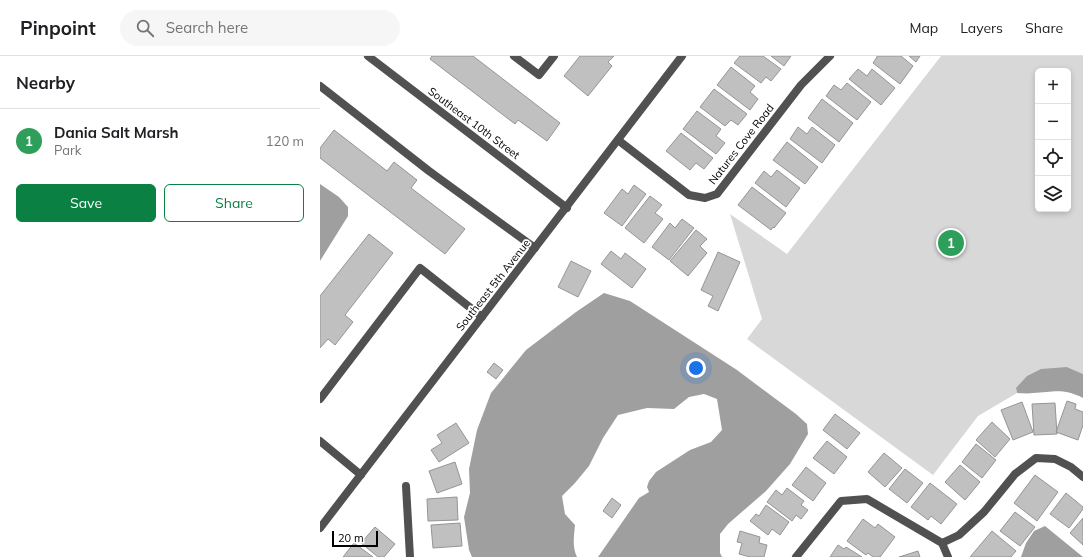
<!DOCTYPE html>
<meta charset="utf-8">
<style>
:root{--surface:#fff;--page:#f6f6f6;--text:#202124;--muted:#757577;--line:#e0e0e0;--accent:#0b8043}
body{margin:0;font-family:Mulish,sans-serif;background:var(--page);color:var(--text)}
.controls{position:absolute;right:12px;top:12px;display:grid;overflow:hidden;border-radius:6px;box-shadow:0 2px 6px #0003}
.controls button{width:36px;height:36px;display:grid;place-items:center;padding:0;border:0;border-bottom:1px solid var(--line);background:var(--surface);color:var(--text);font:20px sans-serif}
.scale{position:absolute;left:12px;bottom:10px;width:46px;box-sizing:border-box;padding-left:4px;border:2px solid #000;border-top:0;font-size:11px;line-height:14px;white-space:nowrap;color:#000;-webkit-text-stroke:3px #fff;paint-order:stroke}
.you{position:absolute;left:376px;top:312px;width:14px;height:14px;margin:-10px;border:3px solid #fff;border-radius:50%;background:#1a73e8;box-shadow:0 0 0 6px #1a73e833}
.badge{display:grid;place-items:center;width:26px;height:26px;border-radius:50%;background:var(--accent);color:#fff;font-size:13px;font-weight:700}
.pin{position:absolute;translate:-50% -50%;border:2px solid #fff;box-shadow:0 1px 4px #0006}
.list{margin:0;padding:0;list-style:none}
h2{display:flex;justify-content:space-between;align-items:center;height:52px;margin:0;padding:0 16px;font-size:17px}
h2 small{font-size:13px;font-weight:400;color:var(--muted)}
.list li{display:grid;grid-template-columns:26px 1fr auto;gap:12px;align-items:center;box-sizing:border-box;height:64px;padding:0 16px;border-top:1px solid var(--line)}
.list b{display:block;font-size:15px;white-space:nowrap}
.list p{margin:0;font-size:13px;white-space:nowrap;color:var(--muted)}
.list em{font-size:13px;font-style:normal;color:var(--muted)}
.actions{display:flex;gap:8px;padding:12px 16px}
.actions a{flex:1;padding:9px 0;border:1px solid var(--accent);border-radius:6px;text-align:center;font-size:14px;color:var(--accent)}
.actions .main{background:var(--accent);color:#fff}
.icon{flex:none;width:22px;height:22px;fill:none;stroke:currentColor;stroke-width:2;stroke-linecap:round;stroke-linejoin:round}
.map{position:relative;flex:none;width:763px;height:501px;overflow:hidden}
header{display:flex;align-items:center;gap:24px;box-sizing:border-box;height:56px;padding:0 20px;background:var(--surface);border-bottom:1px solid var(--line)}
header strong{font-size:19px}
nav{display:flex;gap:22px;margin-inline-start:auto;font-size:14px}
.search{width:280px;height:36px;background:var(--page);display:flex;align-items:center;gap:10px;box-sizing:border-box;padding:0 14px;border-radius:22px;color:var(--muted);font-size:15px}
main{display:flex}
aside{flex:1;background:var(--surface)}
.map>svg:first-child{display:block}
.green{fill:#d8d8d8;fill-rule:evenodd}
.water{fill:#9f9f9f}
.building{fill:#c0c0c0;stroke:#959595}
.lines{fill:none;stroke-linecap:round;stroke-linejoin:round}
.service{stroke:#515151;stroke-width:8}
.minor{stroke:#515151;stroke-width:8}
.tertiary{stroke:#515151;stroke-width:8}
.labels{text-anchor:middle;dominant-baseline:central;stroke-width:3.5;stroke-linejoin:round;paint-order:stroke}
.street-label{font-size:11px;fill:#000;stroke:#fff}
</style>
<header>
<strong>Pinpoint</strong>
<div class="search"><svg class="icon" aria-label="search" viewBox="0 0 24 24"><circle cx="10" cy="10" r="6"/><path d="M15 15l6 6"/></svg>Search here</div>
<nav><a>Map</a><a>Layers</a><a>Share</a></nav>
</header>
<main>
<aside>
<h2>Nearby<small></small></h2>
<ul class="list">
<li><span class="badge" style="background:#2e9e5b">1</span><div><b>Dania Salt Marsh</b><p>Park</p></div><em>120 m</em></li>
</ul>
<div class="actions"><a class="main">Save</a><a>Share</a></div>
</aside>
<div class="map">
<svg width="763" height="501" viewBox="0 0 763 501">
<rect width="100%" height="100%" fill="#fff"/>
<!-- green -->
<path class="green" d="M 621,0 L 763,0 L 763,318 L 747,311 L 696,332 L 697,337 L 658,360 L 613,419 L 427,283 L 442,263 L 410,158 L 467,198 ZM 718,15 L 748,15 L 748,153 L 718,153 Z"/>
<!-- water -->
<path class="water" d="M 0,128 L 19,141 L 28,151 L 28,160 L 0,205 Z
M 284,237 L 310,245 L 417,314 L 476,358 L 487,368 L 488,378 L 470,408 L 446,435 L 408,468 L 400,478 L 400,497 L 402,501 L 278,501 L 319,442 L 329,436 L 327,431 L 329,425 L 336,416 L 370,394 L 391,386 L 402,374 L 397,343 L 384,338 L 369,341 L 354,353 L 327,352 L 298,359 L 283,382 L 269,410 L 255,427 L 242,440 L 245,458 L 255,469 C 254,480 252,491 257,501 L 152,501 L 149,494 L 144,461 L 150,437 L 149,413 L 157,374 L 171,337 L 206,294 L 256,256 Z
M 747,311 L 763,318 L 763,342 C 743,332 734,336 713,337 C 708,338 702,337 697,337 L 696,332 L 707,320 L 721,313 Z
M 725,470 L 763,501 L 701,501 L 706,487 L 714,475 Z"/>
<!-- building -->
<path class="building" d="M 112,0 L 153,0 L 240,67 L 227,85 L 198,64 L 195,68 L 110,3 Z
M 260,0 L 294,0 L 288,6 L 292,10 L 268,40 L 244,20 Z
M 420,0 L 443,0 L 461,13 L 451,25 L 446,21 L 441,27 L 414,7 Z
M 451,0 L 471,0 L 464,10 Z
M 557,0 L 581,0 L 593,10 L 580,28 L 553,7 L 557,1 Z
M 589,0 L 600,0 L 596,6 Z
M 411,11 L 435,30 L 430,36 L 438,43 L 430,54 L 397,29 Z
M 538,13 L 547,20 L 552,13 L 575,32 L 561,49 L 529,23 Z
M 527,27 L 551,46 L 537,64 L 506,40 L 514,29 L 521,34 Z
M 394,33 L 427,58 L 418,69 L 411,64 L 405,70 L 380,51 Z
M 502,43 L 533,67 L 519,86 L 488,62 Z
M 377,55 L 401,73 L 396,80 L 405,87 L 396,98 L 363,73 Z
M 478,71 L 487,78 L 492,71 L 515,89 L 502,107 L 470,83 Z
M 14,74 L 67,115 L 74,106 L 97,124 L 91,132 L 145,173 L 125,198 L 0,102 L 0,92 Z
M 361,77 L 393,102 L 384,113 L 376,107 L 370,114 L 346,95 Z
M 467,86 L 498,111 L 485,128 L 453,104 Z
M 457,114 L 480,132 L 466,151 L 435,127 L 444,115 L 451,121 Z
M 314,129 L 326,138 L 302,170 L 284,157 L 302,133 L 308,138 Z
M 432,131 L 466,157 L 454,172 L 453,171 L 451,174 L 418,149 Z
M 330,140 L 342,149 L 335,157 L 343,163 L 324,187 L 305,172 Z
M 362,163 L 374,172 L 349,204 L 332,191 L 350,167 L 355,172 Z
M 376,174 L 387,183 L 380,190 L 387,197 L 368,220 L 350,205 Z
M 49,178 L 73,197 L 25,259 L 33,266 L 15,289 L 8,283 L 0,292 L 0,240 Z
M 291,195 L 301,203 L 305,197 L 326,213 L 312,232 L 281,208 Z
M 398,196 L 420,206 L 398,255 L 388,250 L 393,240 L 381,234 Z
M 251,205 L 271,215 L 258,241 L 238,231 Z
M 174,307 L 183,314 L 176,323 L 167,316 Z
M 747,345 L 756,348 L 755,353 L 763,356 L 763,369 L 758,384 L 736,376 Z
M 702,346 L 713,376 L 693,384 L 681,354 Z
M 735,347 L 737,378 L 714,379 L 712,348 Z
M 515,358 L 540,377 L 527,393 L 503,374 Z
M 672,366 L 690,383 L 675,401 L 656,384 Z
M 136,367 L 149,387 L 119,406 L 111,394 L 122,387 L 117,379 Z
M 507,385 L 527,401 L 514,418 L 493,402 Z
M 656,388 L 676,404 L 662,422 L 642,406 Z
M 564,397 L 582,412 L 565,431 L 548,416 Z
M 135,406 L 142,428 L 117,437 L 109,415 Z
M 640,409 L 660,426 L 645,444 L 625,426 Z
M 486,411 L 506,427 L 493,445 L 472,429 Z
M 585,413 L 603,427 L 587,447 L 569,433 Z
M 715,419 L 738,436 L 717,465 L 694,447 Z
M 610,427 L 637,448 L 621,468 L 611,460 L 608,464 L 591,451 Z
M 467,432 L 484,445 L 481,449 L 488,454 L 481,463 L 476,459 L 472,465 L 447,446 L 456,434 L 462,439 Z
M 746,437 L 763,451 L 763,453 L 749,472 L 730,458 Z
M 137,441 L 138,464 L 108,465 L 107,443 Z
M 292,442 L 301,449 L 292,462 L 283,455 Z
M 446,449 L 469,466 L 460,479 L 452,473 L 448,479 L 430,465 L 436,458 L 439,460 Z
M 695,456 L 715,471 L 700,490 L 680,475 Z
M 763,462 L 763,489 L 750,477 Z
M 543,463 L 555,472 L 558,468 L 575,481 L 560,501 L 553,501 L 548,497 L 546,499 L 527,485 Z
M 140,467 L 142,490 L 113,492 L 111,469 Z
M 55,471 L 75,488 L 64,501 L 58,501 L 41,487 Z
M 420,475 L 440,481 L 439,487 L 447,489 L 444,501 L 430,501 L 419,498 L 422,487 L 417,486 Z
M 672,475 L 696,495 L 691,501 L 650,501 Z
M 34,487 L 53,501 L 23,501 Z
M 518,489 L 524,493 L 526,491 L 542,501 L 510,501 Z
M 598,495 L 600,501 L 579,501 Z"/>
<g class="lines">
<!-- service -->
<path class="service" d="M 0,30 L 109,115 L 215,192
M 0,343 L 100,212 L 162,261
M 0,385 L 41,419"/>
<!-- minor -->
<path class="minor" d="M 48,0 L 247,152
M 194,0 L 219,19 L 234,0
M 298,84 L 369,139 L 385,142 L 397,138 L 481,29 L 510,0
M 86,430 L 90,501
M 622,487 L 628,501
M 476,501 L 521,445 L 547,443 L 622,487 L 639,479 L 664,456 L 695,418 L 716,402 L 735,403 L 751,411 L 763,421"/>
<!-- tertiary -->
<path class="tertiary" d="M 0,472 L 362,0"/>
</g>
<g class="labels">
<!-- street labels -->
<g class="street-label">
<text transform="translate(154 67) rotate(37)">Southeast 10th Street</text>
<text transform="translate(421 88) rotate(-52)">Natures Cove Road</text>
<text transform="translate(173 229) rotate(-52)">Southeast 5th Avenue</text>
</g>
</g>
</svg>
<div class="controls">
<button>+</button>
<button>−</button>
<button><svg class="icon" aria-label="locate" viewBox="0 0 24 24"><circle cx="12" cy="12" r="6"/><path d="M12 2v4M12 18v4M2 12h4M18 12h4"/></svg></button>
<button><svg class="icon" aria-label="layers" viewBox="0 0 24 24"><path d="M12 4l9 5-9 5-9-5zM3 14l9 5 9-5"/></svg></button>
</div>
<div class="scale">20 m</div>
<div class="you"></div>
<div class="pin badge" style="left:631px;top:187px;background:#2e9e5b">1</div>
</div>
</main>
